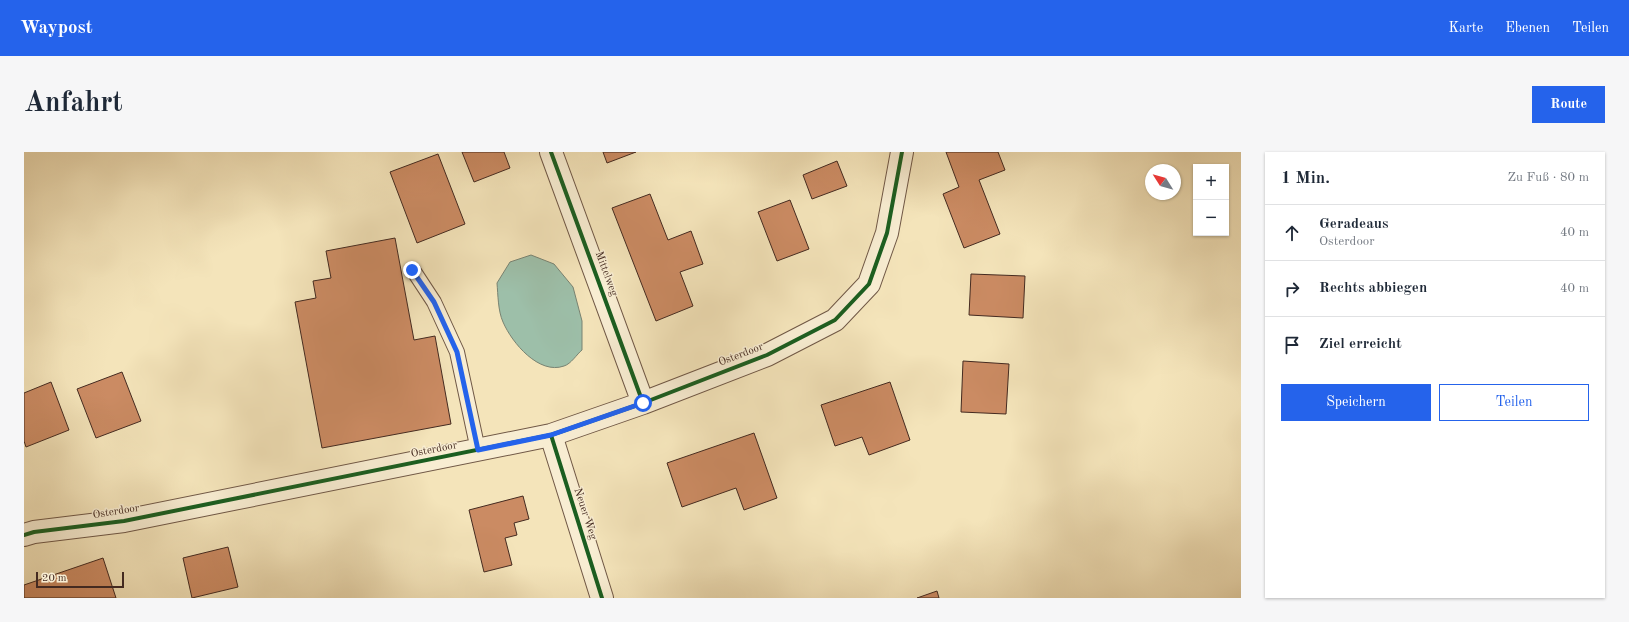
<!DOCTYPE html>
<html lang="de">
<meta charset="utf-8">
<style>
:root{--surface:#fff;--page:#f6f6f7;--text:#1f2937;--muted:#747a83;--line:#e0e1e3;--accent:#2563eb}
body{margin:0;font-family:"Old Standard TT",serif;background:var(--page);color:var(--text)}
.controls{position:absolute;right:12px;top:12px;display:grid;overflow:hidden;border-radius:0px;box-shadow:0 1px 3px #0004}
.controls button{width:36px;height:36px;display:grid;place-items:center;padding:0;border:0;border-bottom:1px solid var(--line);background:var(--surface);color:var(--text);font:20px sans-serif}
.compass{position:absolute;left:1121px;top:12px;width:36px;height:36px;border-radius:50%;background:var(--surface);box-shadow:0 1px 3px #0004;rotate:307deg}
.scale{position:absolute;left:12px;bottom:10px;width:88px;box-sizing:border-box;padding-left:4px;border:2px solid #442a20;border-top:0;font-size:11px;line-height:14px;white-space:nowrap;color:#442a20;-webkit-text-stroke:3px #f8edd2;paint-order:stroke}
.stop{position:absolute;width:12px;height:12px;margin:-9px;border:3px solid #2563eb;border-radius:50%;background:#fff}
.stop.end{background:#2563eb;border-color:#fff;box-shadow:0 1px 4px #0008}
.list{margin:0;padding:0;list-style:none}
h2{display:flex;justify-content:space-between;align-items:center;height:52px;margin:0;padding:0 16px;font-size:17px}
h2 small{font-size:13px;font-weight:400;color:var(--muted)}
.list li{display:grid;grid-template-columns:26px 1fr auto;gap:12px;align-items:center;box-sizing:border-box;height:56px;padding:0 16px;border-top:1px solid var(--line)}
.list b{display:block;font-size:15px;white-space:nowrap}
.list p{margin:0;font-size:13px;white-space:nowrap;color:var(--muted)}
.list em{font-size:13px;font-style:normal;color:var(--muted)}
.actions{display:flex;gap:8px;padding:12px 16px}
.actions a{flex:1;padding:9px 0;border:1px solid var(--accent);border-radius:0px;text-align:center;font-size:14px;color:var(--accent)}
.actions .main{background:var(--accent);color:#fff}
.icon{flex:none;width:22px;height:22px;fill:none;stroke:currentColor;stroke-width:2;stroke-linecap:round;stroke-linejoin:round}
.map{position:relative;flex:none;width:1217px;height:446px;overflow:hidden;border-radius:0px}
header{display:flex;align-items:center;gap:24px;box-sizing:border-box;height:56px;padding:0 20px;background:var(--accent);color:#fff}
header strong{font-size:19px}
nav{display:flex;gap:22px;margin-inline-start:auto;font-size:14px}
.intro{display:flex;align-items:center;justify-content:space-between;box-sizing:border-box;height:96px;padding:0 24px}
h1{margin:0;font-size:28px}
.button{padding:10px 18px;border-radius:0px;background:var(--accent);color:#fff;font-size:14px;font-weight:700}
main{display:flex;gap:24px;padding:0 24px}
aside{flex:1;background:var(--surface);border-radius:0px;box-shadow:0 1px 3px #0004}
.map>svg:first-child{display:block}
.water{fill:#9dbfa9;stroke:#798372}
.building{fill:#cb8b63;stroke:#442a20}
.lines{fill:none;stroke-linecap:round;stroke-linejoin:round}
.service-casing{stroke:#705846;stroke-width:16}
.minor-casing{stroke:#705846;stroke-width:24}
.service{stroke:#f8edd2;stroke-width:14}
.minor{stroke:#f8edd2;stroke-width:22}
.cycleway-casing{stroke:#f8edd2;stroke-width:6}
.cycleway{stroke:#1b5e20;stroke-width:4}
.route{stroke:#2563eb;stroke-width:5}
.labels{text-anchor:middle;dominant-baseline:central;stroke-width:3;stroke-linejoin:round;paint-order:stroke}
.street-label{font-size:11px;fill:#442a20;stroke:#f8edd2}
</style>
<header>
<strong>Waypost</strong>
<nav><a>Karte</a><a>Ebenen</a><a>Teilen</a></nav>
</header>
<div class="intro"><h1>Anfahrt</h1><a class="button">Route</a></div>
<main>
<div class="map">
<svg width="1217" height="446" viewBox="0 0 1217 446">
<rect width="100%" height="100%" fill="#f4e4ba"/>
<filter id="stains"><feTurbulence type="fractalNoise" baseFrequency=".005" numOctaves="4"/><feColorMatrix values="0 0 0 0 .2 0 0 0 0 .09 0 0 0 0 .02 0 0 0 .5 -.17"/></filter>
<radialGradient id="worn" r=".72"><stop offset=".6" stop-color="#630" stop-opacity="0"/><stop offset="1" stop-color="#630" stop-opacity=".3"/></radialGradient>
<!-- water -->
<path class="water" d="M 507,103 L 530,112 L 549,135 L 558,169 L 558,198 C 553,202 547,212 540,214 C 515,223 488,191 479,170 C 474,159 474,143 473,131 L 486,110 Z"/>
<!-- building -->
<path class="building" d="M 438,0 L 480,0 L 486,16 L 450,30 Z
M 579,0 L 612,0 L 583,11 Z
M 922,0 L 974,0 L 981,18 L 955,28 L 976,82 L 940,96 L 919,42 L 935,35 Z
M 414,2 L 441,72 L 393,91 L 366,20 Z
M 813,9 L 823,34 L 788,47 L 779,23 Z
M 626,42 L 644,88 L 667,79 L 679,112 L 656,120 L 669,154 L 632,169 L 588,56 Z
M 766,48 L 785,97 L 753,109 L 734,60 Z
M 371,86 L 390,188 L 411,184 L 427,272 L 298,296 L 271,150 L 292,146 L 289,129 L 307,126 L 302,99 Z
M 947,122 L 1001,124 L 999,166 L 945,163 Z
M 939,209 L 985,212 L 982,262 L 937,260 Z
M 98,220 L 117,269 L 72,286 L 53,237 Z
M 27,230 L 45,278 L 2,295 L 0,289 L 0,241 Z
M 866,230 L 886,288 L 845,303 L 838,285 L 811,294 L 797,253 Z
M 730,281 L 753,346 L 720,358 L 712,336 L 658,355 L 643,311 Z
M 499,344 L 505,367 L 490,371 L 493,383 L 481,386 L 488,413 L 460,420 L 445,358 Z
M 204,395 L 214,435 L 168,446 L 159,406 Z
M 79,406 L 92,446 L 0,446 L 0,433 Z
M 913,439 L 915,446 L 893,446 Z"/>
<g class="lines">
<defs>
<path id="service" d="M 389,118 L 410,150 L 433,200 L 454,298"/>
<path id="minor" d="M 527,0 L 619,251
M 527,283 L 578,446
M 0,383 L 10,380 L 100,369 L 527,283 L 619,251 L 743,203 L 811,168 L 845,132 L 863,81 L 878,0"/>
</defs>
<!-- service casing -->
<use href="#service" class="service-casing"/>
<!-- minor casing -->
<use href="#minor" class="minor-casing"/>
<!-- service -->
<use href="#service" class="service"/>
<!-- minor -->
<use href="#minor" class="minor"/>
<defs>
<path id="cycleway" d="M 527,0 L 619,251
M 527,283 L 578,446
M 0,383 L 10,380 L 100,369 L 527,283 L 619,251 L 743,203 L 811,168 L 845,132 L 863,81 L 878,0"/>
</defs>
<!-- cycleway casing -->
<use href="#cycleway" class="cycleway-casing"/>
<!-- cycleway -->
<use href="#cycleway" class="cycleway"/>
</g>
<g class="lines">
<!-- route -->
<path class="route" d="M 388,118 L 410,150 L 433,200 L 454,298 L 527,283 L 619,251"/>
</g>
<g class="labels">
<!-- street labels -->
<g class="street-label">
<text transform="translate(582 122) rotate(70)">Mittelweg</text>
<text transform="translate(717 203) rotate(-21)">Osterdoor</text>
<text transform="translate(410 298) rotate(-11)">Osterdoor</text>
<text transform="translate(92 360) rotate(-9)">Osterdoor</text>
<text transform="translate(561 362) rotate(72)">Neuer Weg</text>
</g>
</g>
<rect width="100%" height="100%" filter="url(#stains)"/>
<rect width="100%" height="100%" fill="url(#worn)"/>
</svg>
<div class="controls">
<button>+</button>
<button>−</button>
</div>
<svg class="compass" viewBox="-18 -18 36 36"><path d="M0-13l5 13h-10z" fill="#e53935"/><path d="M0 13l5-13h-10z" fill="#747a83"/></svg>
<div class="scale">20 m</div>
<div class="stop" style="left:619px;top:251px"></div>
<div class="stop end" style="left:388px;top:118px"></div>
</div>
<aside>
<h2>1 Min.<small>Zu Fuß · 80 m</small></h2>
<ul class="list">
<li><svg class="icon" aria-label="ahead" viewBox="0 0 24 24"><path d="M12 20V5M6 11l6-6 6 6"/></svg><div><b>Geradeaus</b><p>Osterdoor</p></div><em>40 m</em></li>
<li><svg class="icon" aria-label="right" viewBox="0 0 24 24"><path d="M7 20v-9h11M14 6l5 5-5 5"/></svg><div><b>Rechts abbiegen</b></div><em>40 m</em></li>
<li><svg class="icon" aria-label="arrive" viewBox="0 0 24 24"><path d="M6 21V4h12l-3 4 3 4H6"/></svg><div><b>Ziel erreicht</b></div></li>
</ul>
<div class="actions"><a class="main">Speichern</a><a>Teilen</a></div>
</aside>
</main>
